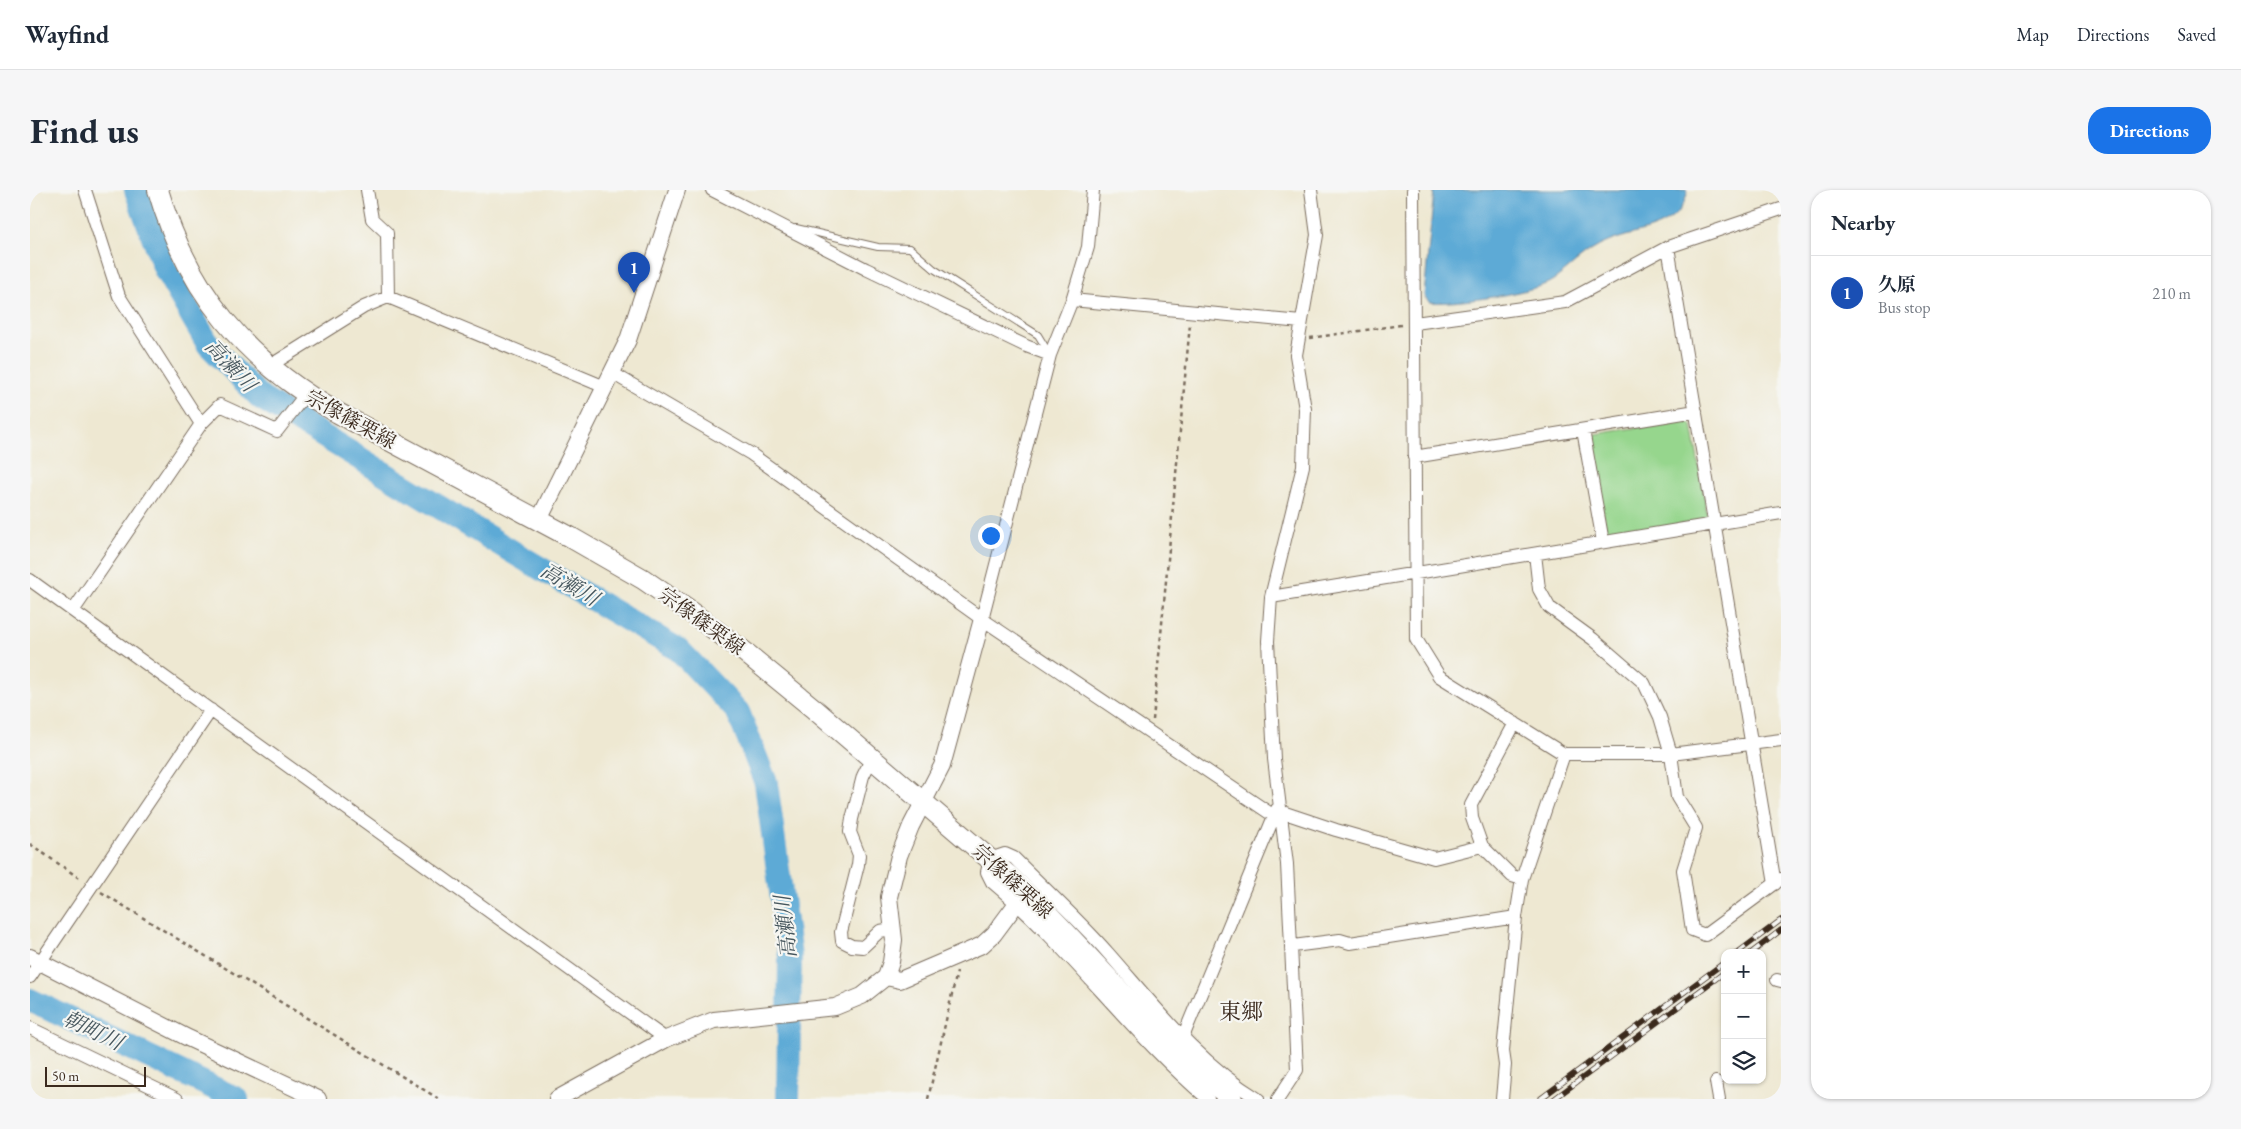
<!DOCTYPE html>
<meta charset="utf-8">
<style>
:root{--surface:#fff;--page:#f6f6f7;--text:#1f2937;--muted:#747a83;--line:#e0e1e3;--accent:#1a73e8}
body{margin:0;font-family:"EB Garamond","Noto Serif JP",serif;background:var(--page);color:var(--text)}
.controls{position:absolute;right:15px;bottom:15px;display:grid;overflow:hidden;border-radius:10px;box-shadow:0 1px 4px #0004}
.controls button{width:45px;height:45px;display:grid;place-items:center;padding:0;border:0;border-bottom:1px solid var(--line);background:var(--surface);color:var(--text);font:25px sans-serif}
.scale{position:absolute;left:15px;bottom:12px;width:101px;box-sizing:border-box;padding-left:5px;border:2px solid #3b2a1e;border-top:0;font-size:14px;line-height:18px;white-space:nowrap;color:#3b2a1e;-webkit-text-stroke:4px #f6f6f2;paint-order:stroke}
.you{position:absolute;left:960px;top:345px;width:18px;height:18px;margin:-12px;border:4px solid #fff;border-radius:50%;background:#1a73e8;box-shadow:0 0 0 8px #1a73e833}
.badge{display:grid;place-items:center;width:32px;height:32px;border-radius:50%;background:var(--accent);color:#fff;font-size:16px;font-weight:700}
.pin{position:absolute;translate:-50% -41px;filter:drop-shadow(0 1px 2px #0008)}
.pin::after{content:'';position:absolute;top:26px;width:18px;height:15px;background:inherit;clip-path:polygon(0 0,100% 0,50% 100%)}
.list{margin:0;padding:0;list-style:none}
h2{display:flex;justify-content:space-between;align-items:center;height:65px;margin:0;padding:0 20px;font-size:21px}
h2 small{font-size:16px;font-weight:400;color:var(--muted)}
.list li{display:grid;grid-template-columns:32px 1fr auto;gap:15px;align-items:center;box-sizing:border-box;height:75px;padding:0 20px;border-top:1px solid var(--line)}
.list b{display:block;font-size:19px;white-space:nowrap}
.list p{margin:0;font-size:16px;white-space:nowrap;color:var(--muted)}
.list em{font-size:16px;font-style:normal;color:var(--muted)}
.icon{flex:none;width:28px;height:28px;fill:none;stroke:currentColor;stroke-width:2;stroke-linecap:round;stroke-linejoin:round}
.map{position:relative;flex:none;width:1751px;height:909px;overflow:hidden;border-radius:20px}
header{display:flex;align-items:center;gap:30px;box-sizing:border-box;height:70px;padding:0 25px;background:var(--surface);border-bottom:1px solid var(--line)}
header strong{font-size:24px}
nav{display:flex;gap:28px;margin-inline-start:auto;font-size:18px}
.intro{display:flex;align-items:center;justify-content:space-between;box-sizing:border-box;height:120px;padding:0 30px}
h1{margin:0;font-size:35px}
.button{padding:12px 22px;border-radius:20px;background:var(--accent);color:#fff;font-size:18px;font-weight:700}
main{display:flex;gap:30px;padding:0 30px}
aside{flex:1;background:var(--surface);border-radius:20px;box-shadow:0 1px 4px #0004}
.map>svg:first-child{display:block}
.green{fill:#96d68d;stroke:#688056}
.water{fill:#5daad6;stroke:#4c6a7a}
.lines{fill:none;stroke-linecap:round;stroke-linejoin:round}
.river{stroke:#5daad6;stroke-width:24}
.service-casing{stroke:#7a6c5d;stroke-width:8}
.minor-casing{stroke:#7a6c5d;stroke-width:14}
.tertiary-casing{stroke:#7a6c5d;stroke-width:18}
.primary-casing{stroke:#7a6c5d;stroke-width:22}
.path{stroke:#7a6c5d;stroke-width:2.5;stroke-dasharray:4 4;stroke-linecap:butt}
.service{stroke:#fff;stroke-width:6}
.minor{stroke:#fff;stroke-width:12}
.tertiary{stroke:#fff;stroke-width:16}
.primary{stroke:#fff;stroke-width:20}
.rail-casing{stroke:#3b2a1e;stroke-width:5.5}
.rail{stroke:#f6f6f2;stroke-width:4;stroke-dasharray:11;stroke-linecap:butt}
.labels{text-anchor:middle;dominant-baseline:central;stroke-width:4.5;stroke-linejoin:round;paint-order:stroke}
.street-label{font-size:20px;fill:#3b2a1e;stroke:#f6f6f2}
.water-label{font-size:21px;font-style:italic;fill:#47575e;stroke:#f6f6f2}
.quarter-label{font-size:22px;fill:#3b2a1e;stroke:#f6f6f2}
</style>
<header>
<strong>Wayfind</strong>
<nav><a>Map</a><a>Directions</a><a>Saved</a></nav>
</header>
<div class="intro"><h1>Find us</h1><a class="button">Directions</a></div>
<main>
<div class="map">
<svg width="1751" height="909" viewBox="0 0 1751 909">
<rect width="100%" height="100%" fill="#f6f6f2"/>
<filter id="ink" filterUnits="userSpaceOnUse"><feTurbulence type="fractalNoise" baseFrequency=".02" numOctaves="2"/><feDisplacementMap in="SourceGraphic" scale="10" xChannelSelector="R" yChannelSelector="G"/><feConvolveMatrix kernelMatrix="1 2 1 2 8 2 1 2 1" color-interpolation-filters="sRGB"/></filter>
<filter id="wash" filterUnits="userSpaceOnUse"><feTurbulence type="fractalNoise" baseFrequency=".0096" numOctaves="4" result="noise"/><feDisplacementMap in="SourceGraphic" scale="20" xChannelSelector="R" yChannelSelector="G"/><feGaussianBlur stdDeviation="1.12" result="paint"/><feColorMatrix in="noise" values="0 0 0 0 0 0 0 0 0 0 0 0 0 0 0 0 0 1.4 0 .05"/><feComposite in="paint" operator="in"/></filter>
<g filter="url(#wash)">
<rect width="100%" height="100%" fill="#eee8d2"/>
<!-- green -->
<path class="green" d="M 1656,230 L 1662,235 L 1677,324 L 1672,331 L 1582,345 L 1576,341 L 1562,251 L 1566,244 Z"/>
<!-- water -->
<path class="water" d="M 1404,0 L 1658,0 C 1650,41 1609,39 1578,52 C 1555,61 1541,78 1522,91 C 1502,103 1422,115 1399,112 L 1394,106 Z"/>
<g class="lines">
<!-- river -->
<path class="river" d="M 106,0 L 135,79 L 178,154 L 231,208 L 486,364 L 649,460 L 708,522 L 736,593 L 760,767 L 758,909
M 0,810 L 207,909"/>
</g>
</g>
<g filter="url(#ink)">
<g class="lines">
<defs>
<path id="service" d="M 766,38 L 848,57 L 880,58 L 904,79 L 1008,145 L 1019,163"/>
<path id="minor" d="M 55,0 L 89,106 L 171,234
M 337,0 L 342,29 L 357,43 L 358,107
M 682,0 L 836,79 L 996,156 L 1020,165
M 1383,0 L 1386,449 L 1409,486 L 1534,564 L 1641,564 L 1751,550
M 1638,57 L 1745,694
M 1042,110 L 1271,132
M 1385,133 L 1535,112 L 1638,57 L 1751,19
M 238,177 L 334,117 L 358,107 L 575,197
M 582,183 L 721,264 L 952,429 L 1244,626
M 1553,240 L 1573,352
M 1384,267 L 1666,221
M 1505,364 L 1509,399 L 1519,417 L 1563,449 L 1614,493 L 1630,527 L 1641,564 L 1647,607 L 1666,638 L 1653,680 L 1662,740 L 1675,745 L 1751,689
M 0,390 L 636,849
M 1241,407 L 1751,323
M 43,421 L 171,234 L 190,215 L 247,241 L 275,205
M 952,429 L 1020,165 L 1042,110 L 1058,57 L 1063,0
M 842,568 L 833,586 L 822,629 L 820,642 L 829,665 L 828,675 L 811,742 L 812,751 L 822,756 L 833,757 L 850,741 L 862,739
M 1249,621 L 1306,640 L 1404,668 L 1452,656 L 1482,686 L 1492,689
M 1452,656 L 1442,628 L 1441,615 L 1485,533
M 1263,756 L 1310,750 L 1320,753 L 1486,727
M 0,787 L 181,520
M 1747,790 L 1751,791
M 0,838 L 147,909
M 1153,847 L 1247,619
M 1686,892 L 1689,909
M 1178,909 C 1100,843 1041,758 962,692 L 957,682 L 960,669 L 975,664 L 984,668 C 1016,700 1049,730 1078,763 C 1124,815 1168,873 1228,909
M 1248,909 L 1267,880 L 1257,674 L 1244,569 L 1238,451 L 1241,407 L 1273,276 L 1275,219 L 1266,165 L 1287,45 L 1281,0
M 1472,909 L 1475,875 L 1473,861 L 1486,727 L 1492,689 L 1534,564"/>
<path id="tertiary" d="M 509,330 L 598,150 L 647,0
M 0,767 L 158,848 L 288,909
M 856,787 L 870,790 L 952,755 L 964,744 L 987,713
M 527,909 L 636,849 L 684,830 L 805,817 L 832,806 L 856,787 L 861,772 L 864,750 L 859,707 L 869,666 L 881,636 L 912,576 L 952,429"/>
<path id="primary" d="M 128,0 C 158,103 216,171 308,223 L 540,347 L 613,389 L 658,420 L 716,463 L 783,518 L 977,684 C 1056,756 1119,843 1202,909"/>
</defs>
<!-- service casing -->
<use href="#service" class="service-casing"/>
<!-- minor casing -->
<use href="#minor" class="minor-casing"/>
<!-- tertiary casing -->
<use href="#tertiary" class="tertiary-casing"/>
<!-- primary casing -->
<use href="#primary" class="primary-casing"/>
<!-- path -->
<path class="path" d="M 1280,148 L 1371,135
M 1123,530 L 1160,134
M 0,654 L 52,690
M 71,702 L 409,909
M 898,909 L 927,782"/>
<!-- service -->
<use href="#service" class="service"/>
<!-- minor -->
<use href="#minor" class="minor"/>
<!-- tertiary -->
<use href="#tertiary" class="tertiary"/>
<!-- primary -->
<use href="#primary" class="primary"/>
<defs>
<path id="rail" d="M 1707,763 L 1751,730
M 1721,763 L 1751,740
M 1510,909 L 1695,772
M 1524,909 L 1695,782"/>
</defs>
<!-- rail casing -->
<use href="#rail" class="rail-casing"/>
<!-- rail -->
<use href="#rail" class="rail"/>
</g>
</g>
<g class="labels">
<!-- street labels -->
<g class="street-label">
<text transform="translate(321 229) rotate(29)">宗像篠栗線</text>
<text transform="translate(672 431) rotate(36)">宗像篠栗線</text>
<text transform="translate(983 691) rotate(42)">宗像篠栗線</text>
</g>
<!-- water labels -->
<g class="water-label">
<text transform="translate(201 175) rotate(47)">高瀬川</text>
<text transform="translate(540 394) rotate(31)">高瀬川</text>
<text transform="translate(755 737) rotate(-96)">高瀬川</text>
<text transform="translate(63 840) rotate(26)">朝町川</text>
</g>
<!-- quarter labels -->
<g class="quarter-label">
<text x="1211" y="821">東郷</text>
</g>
</g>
</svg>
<div class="controls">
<button>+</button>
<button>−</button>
<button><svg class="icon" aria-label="layers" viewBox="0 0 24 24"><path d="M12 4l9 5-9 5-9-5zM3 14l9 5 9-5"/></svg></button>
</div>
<div class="scale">50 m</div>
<div class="you"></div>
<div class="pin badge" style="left:604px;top:103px;background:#1a4fb4">1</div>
</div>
<aside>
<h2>Nearby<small></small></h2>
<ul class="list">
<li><span class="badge" style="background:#1a4fb4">1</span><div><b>久原</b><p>Bus stop</p></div><em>210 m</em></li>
</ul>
</aside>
</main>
